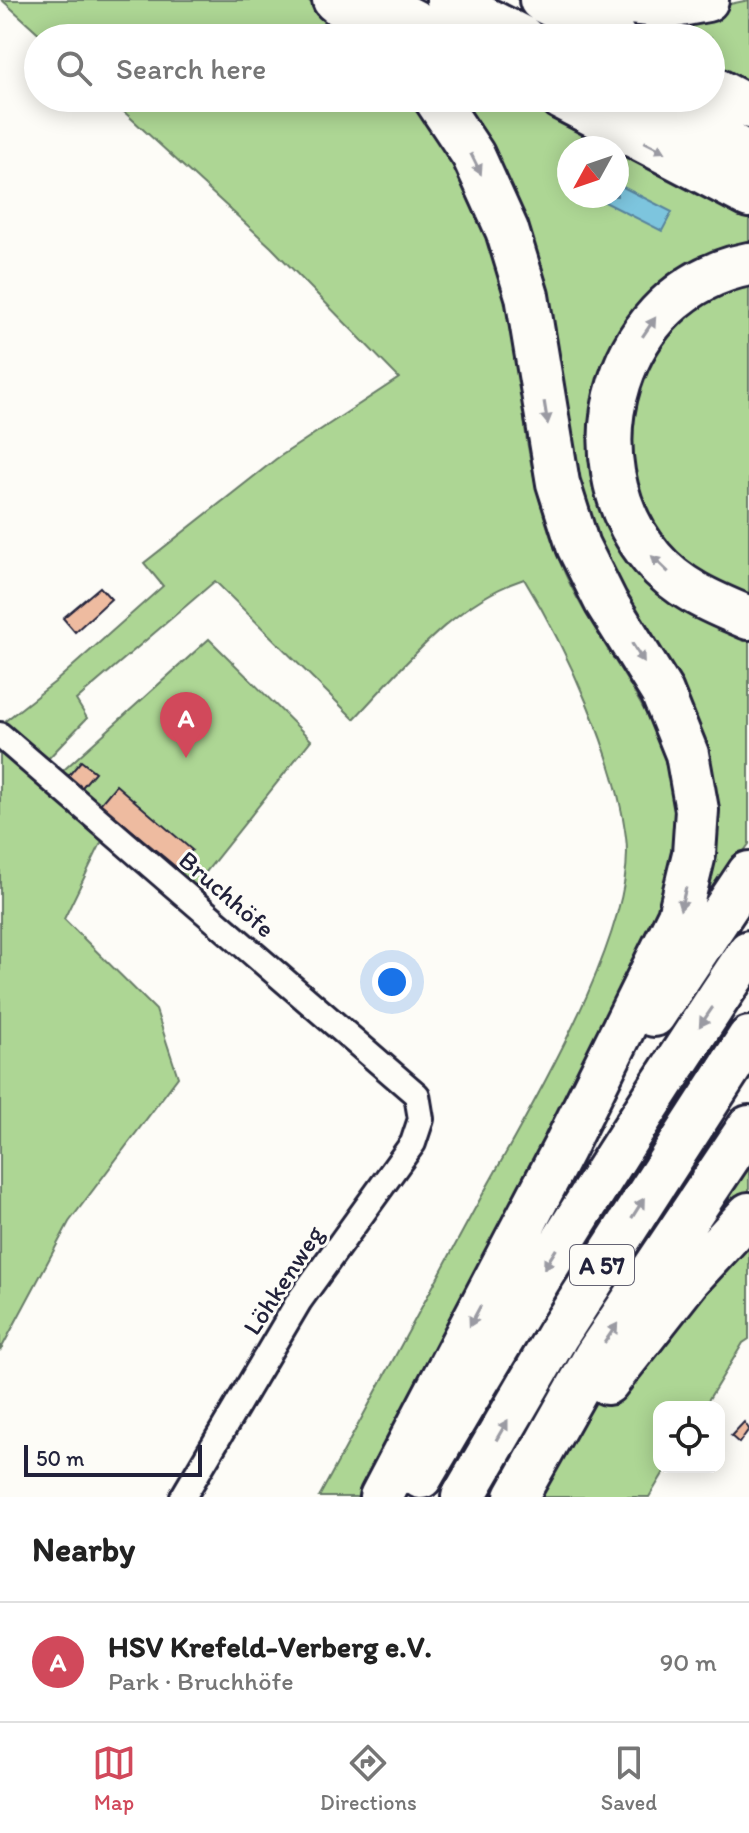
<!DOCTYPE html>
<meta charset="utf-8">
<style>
:root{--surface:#fff;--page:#f2f2f2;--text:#222;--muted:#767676;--line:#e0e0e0;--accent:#d1495b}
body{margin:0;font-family:Itim,sans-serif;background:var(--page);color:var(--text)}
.controls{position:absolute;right:24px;bottom:24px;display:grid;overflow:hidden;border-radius:16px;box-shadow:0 4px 20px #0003}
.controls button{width:72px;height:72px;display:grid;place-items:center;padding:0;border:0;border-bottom:2px solid var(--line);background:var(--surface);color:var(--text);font:40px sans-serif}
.compass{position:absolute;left:557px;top:136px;width:72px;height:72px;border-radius:50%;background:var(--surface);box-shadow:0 4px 20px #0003;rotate:230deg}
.scale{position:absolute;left:24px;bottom:20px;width:178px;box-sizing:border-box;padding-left:8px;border:4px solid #22223b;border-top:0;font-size:22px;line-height:28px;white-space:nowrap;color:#22223b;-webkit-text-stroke:6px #fdfcf7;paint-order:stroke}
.you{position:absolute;left:392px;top:982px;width:28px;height:28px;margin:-20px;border:6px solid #fff;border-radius:50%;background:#1a73e8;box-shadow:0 0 0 12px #1a73e833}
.badge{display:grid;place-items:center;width:52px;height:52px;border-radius:50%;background:var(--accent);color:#fff;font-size:26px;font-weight:700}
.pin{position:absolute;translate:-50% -66px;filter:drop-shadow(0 2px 4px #0008)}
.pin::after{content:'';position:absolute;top:42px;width:28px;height:24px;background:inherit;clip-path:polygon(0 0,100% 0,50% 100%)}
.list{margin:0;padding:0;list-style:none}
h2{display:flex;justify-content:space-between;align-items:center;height:104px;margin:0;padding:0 32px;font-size:34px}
h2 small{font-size:26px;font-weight:400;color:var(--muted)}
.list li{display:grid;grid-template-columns:52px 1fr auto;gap:24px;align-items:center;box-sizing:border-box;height:120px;padding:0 32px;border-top:2px solid var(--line)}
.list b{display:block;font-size:30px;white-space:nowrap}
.list p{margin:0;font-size:26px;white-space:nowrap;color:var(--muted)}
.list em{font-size:26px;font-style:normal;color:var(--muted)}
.icon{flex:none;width:44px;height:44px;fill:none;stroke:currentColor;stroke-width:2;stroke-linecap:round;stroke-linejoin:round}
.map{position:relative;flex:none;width:749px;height:1497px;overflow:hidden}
.search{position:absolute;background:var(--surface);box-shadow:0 4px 20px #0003;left:24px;right:24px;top:24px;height:88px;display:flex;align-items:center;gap:20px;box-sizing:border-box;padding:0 28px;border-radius:44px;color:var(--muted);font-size:30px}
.sheet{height:224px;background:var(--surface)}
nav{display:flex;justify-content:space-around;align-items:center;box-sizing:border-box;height:112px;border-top:2px solid var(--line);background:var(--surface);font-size:22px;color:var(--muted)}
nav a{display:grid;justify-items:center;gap:4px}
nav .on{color:var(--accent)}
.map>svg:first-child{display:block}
.green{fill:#add694;stroke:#687c68;stroke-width:2}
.water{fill:#7dc5de;stroke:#59849d;stroke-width:2}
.building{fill:#eebba0;stroke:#22223b;stroke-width:2}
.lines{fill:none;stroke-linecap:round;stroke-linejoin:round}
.street-casing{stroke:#22223b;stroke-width:30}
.highway-casing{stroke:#22223b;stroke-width:48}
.street{stroke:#fdfcf7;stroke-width:24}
.highway{stroke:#fdfcf7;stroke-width:42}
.oneway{fill:#9a9aa2}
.labels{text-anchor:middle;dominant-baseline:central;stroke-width:6;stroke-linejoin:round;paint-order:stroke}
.shield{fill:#fdfcf7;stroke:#646373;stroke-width:2}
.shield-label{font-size:24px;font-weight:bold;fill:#22223b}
.street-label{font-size:26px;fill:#22223b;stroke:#fdfcf7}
</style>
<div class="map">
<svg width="749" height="1497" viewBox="0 0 749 1497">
<rect width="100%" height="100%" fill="#fdfcf7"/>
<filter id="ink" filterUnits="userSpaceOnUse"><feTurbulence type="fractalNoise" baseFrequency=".0125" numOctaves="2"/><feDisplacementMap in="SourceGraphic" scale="16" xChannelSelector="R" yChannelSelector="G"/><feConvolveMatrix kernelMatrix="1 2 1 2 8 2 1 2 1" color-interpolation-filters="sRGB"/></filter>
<g filter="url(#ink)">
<!-- green -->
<path class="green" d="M 2,0 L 308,0 L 348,38 L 44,38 Z
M 749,0 L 749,88 L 711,67 L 711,38 L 656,38 L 594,5 L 692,12 Z
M 109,98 L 407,98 C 468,163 500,265 517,351 C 522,381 522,411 527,441 C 534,482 545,526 561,564 C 595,647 668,715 677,809 C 680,848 667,890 658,928 L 366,1497 L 319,1497 C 370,1403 421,1308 472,1214 C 519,1126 639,934 626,837 C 616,757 566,647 524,579 C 454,602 404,666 354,719 L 215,581 L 76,700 L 87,718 L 44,763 L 0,725 L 55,682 L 163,586 L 144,563 L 276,459 L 399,378 L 271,247 Z
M 445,98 L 519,98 L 615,148 L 569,148 L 569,196 L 617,196 L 617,149 L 749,218 L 749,249 L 644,317 L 616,510 L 749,624 L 749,844 L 698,916 L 707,863 Z
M 749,280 L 749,596 C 725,585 699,575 680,556 C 603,483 622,361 703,299 C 715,290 735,286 749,280 Z
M 209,639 L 311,740 L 190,892 L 56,777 Z
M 0,750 L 74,808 L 102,841 L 64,919 L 156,1010 L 178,1077 L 69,1222 L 0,1351 Z
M 749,1151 L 749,1339 L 743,1343 L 704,1407 L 659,1407 L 659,1467 L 667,1467 L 649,1497 L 537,1497 Z"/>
<!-- water -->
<path class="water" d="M 617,184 L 672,212 L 662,231 L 593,196 L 617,196 Z"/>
<!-- building -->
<path class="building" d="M 100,587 L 111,599 L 75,632 L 63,618 Z
M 81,761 L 95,772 L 78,792 L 64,781 Z
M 116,785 L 192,850 L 177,868 L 100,804 Z
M 744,1422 L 749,1429 L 739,1443 L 731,1436 Z"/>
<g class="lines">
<defs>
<path id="street" d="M 0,735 L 417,1095 L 421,1119 L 413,1143 L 299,1301 L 183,1497"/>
<path id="highway" d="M 334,0 L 380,38
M 373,0 L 446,38
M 448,0 L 523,38
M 541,0 L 615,38
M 600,0 L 669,7 L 707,0
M 711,87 L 749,107
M 561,98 L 749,196
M 641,98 L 749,154
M 749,264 C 617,289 568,457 652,558 C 678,589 713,603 749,618
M 654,1015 L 749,873
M 607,1383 L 688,1280 L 749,1214
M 421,1477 C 525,1298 634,1124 749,952
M 381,1497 L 564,1148 L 679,916 L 694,854 L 697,810 L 687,754 L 662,692 L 606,602 L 578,546 L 558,483 L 527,296 L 507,230 L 473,155 L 435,98
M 463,1497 L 558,1334 L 749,1038
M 516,1497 L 595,1357 L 749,1127"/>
</defs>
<!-- street casing -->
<use href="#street" class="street-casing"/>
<!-- highway casing -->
<use href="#highway" class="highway-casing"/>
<!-- street -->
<use href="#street" class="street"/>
<!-- highway -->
<use href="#highway" class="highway"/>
</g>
<!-- one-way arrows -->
<defs><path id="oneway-solid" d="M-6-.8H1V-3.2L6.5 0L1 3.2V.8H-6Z" transform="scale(2)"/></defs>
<g class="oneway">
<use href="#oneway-solid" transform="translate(655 147) rotate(27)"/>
<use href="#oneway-solid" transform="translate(476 164) rotate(64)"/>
<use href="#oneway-solid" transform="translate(649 327) rotate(-56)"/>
<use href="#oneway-solid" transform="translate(546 413) rotate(81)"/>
<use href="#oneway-solid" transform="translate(660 564) rotate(-136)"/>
<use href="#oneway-solid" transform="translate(638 653) rotate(58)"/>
<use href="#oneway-solid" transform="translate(683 899) rotate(104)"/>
<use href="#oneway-solid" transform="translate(706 1017) rotate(124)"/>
<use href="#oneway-solid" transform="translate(638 1208) rotate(-58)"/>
<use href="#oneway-solid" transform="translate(550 1259) rotate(122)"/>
<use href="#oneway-solid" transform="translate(475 1316) rotate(118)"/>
<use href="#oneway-solid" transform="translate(611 1333) rotate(-56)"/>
<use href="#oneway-solid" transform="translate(502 1430) rotate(-60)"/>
</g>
</g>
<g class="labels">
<!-- shield labels -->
<rect class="shield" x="570" y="1245" width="64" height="40" rx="6"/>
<g class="shield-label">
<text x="602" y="1265">A 57</text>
</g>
<!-- street labels -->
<g class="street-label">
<text transform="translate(227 894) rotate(41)">Bruchhöfe</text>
<text transform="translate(283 1280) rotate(-57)">Löhkenweg</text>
</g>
</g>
</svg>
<div class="controls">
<button><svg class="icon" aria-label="locate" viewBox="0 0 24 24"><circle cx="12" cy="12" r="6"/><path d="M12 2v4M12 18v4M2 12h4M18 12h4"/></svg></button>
</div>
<svg class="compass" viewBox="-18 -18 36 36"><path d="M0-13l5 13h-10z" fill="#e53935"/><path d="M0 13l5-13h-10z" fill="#767676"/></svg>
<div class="scale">50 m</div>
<div class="you"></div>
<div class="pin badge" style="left:186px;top:758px">A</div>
<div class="search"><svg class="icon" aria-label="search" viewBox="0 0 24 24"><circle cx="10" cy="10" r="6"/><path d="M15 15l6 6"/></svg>Search here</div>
</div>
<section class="sheet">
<h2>Nearby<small></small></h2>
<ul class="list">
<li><span class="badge">A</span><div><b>HSV Krefeld-Verberg e.V.</b><p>Park · Bruchhöfe</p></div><em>90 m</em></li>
</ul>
</section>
<nav>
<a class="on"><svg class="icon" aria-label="map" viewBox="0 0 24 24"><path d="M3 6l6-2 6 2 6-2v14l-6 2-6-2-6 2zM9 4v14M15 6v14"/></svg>Map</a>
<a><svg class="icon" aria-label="directions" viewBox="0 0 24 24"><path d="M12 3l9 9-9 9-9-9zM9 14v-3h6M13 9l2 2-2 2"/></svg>Directions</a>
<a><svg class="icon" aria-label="saved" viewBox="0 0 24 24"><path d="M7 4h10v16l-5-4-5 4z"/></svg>Saved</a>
</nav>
